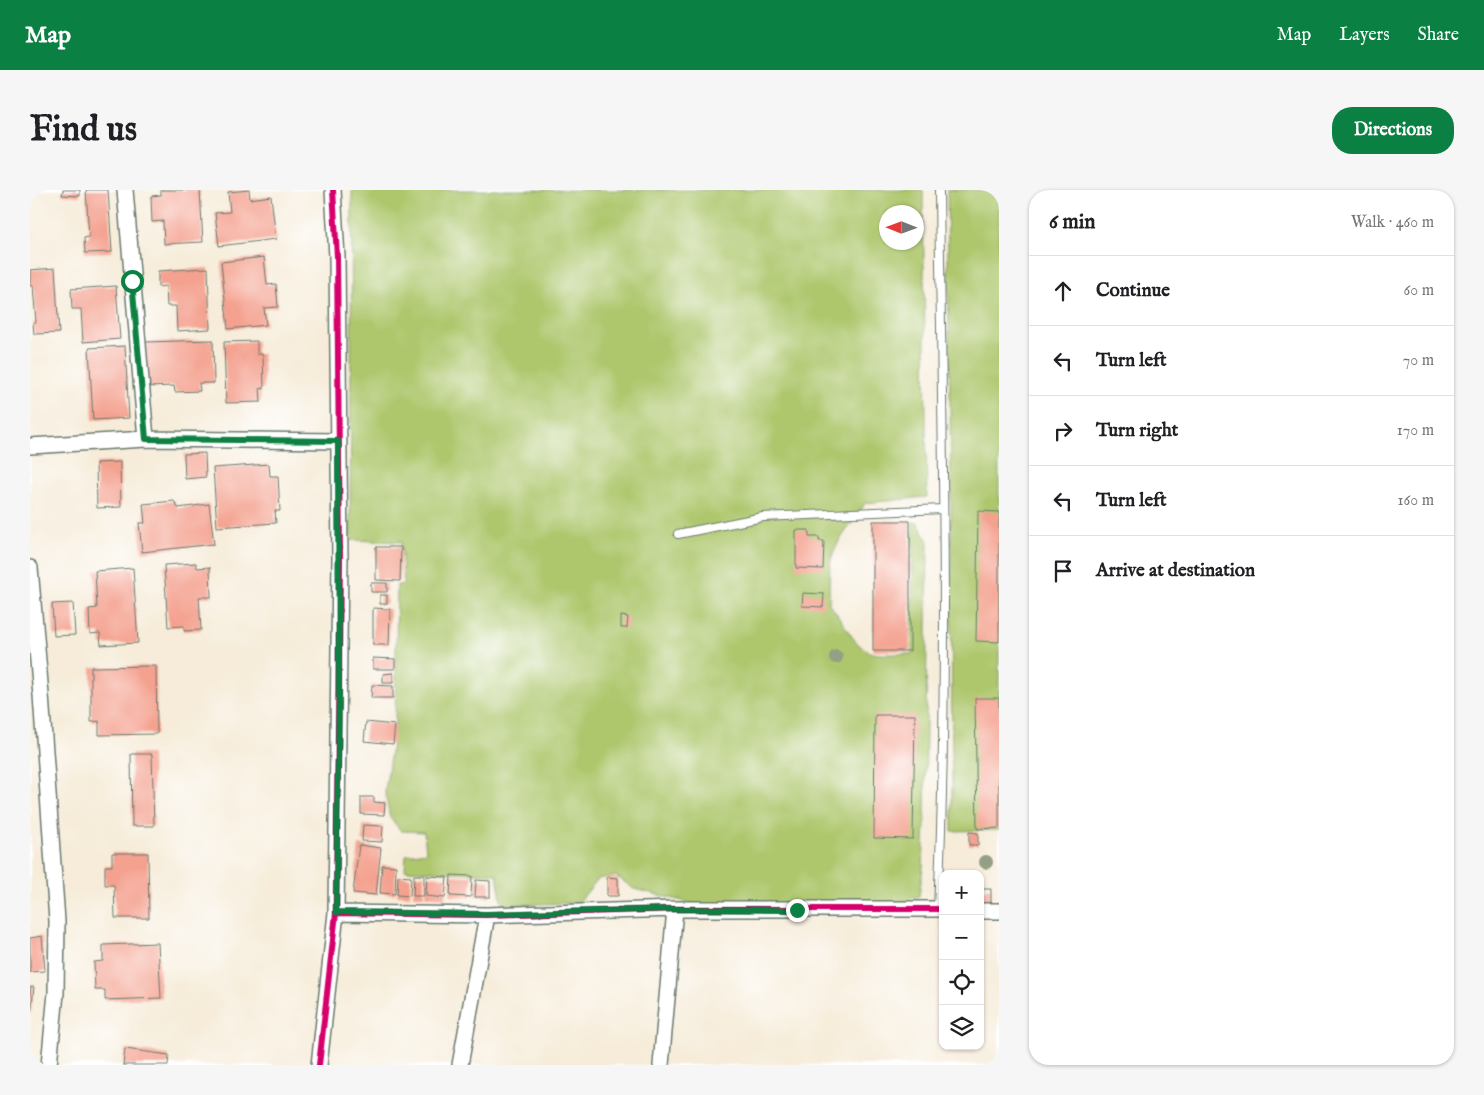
<!DOCTYPE html>
<meta charset="utf-8">
<style>
:root{--surface:#fff;--page:#f6f6f6;--text:#202124;--muted:#757577;--line:#e0e0e0;--accent:#0b8043}
body{margin:0;font-family:"IM FELL English",serif;background:var(--page);color:var(--text)}
.controls{position:absolute;right:15px;bottom:15px;display:grid;overflow:hidden;border-radius:10px;box-shadow:0 1px 4px #0004}
.controls button{width:45px;height:45px;display:grid;place-items:center;padding:0;border:0;border-bottom:1px solid var(--line);background:var(--surface);color:var(--text);font:25px sans-serif}
.compass{position:absolute;left:849px;top:15px;width:45px;height:45px;border-radius:50%;background:var(--surface);box-shadow:0 1px 4px #0004;rotate:271deg}
.stop{position:absolute;width:15px;height:15px;margin:-11px;border:4px solid #0b8043;border-radius:50%;background:#fff}
.stop.end{background:#0b8043;border-color:#fff;box-shadow:0 1px 5px #0008}
.list{margin:0;padding:0;list-style:none}
h2{display:flex;justify-content:space-between;align-items:center;height:65px;margin:0;padding:0 20px;font-size:21px}
h2 small{font-size:16px;font-weight:400;color:var(--muted)}
.list li{display:grid;grid-template-columns:32px 1fr auto;gap:15px;align-items:center;box-sizing:border-box;height:70px;padding:0 20px;border-top:1px solid var(--line)}
.list b{display:block;font-size:19px;white-space:nowrap}
.list em{font-size:16px;font-style:normal;color:var(--muted)}
.icon{flex:none;width:28px;height:28px;fill:none;stroke:currentColor;stroke-width:2;stroke-linecap:round;stroke-linejoin:round}
.map{position:relative;flex:none;width:969px;height:875px;overflow:hidden;border-radius:20px}
header{display:flex;align-items:center;gap:30px;box-sizing:border-box;height:70px;padding:0 25px;background:var(--accent);color:#fff}
header strong{font-size:24px}
nav{display:flex;gap:28px;margin-inline-start:auto;font-size:18px}
.intro{display:flex;align-items:center;justify-content:space-between;box-sizing:border-box;height:120px;padding:0 30px}
h1{margin:0;font-size:35px}
.button{padding:12px 22px;border-radius:20px;background:var(--accent);color:#fff;font-size:18px;font-weight:700}
main{display:flex;gap:30px;padding:0 30px}
aside{flex:1;background:var(--surface);border-radius:20px;box-shadow:0 1px 4px #0004}
.map>svg:first-child{display:block}
.green{fill:#aec76d;stroke:#668250;fill-rule:evenodd}
.building{fill:#f4a18f}
.lines{fill:none;stroke-linecap:round;stroke-linejoin:round}
.lane-casing{stroke:#6a7a6e;stroke-width:10}
.street-casing{stroke:#6a7a6e;stroke-width:18}
.lane{stroke:#fff;stroke-width:8}
.street{stroke:#fff;stroke-width:15}
.cycleway-casing{stroke:#fff;stroke-width:9}
.cycleway{stroke:#d6006c;stroke-width:6}
.tree{fill:#949f86}
.route{stroke:#0b8043;stroke-width:6}
</style>
<header>
<strong>Map</strong>
<nav><a>Map</a><a>Layers</a><a>Share</a></nav>
</header>
<div class="intro"><h1>Find us</h1><a class="button">Directions</a></div>
<main>
<div class="map">
<svg width="969" height="875" viewBox="0 0 969 875">
<rect width="100%" height="100%" fill="#fff"/>
<filter id="ink" filterUnits="userSpaceOnUse"><feTurbulence type="fractalNoise" baseFrequency=".02" numOctaves="2"/><feDisplacementMap in="SourceGraphic" scale="10" xChannelSelector="R" yChannelSelector="G"/><feConvolveMatrix kernelMatrix="1 2 1 2 8 2 1 2 1" color-interpolation-filters="sRGB"/></filter>
<filter id="wash" filterUnits="userSpaceOnUse"><feTurbulence type="fractalNoise" baseFrequency=".0096" numOctaves="4" result="noise"/><feDisplacementMap in="SourceGraphic" scale="20" xChannelSelector="R" yChannelSelector="G"/><feGaussianBlur stdDeviation="1.12" result="paint"/><feColorMatrix in="noise" values="0 0 0 0 0 0 0 0 0 0 0 0 0 0 0 0 0 1.4 0 .05"/><feComposite in="paint" operator="in"/></filter>
<g filter="url(#wash)">
<rect width="100%" height="100%" fill="#f6ecd9"/>
<!-- green -->
<path class="green" d="M 322,0 L 893,0 L 897,307 L 835,313 C 826,332 808,346 802,367 C 798,381 800,400 799,414 C 813,429 821,453 839,462 C 847,466 872,463 882,464 L 883,332 L 888,333 L 898,351 L 895,634 L 893,677 L 889,706 L 859,717 L 673,716 L 604,699 L 586,686 L 568,689 L 548,713 L 472,715 L 467,684 L 375,680 L 376,665 L 396,662 L 394,642 L 371,641 L 360,628 L 355,602 L 365,533 L 367,395 L 374,394 L 371,352 L 320,350 ZM 856,22 L 886,22 L 886,52 L 856,52 Z
M 917,0 L 969,0 L 969,640 L 922,641 L 921,289 Z"/>
<g id="blocks">
<!-- building -->
<path class="building" d="M 33,0 L 50,0 L 50,6 L 32,5 Z
M 56,0 L 78,0 L 82,62 L 55,63 L 54,48 L 59,47 Z
M 131,0 L 170,0 L 173,52 L 134,54 L 133,31 L 122,32 L 121,6 L 131,5 Z
M 219,0 L 220,9 L 241,6 L 246,49 L 189,56 L 185,23 L 200,22 L 198,2 Z
M 234,67 L 237,95 L 246,94 L 248,117 L 234,118 L 236,135 L 198,139 L 191,72 Z
M 25,78 L 29,143 L 4,144 L 3,133 L 6,132 L 3,96 L 0,96 L 0,80 Z
M 178,78 L 180,139 L 147,141 L 146,116 L 137,116 L 136,96 L 128,97 L 128,81 Z
M 86,96 L 90,149 L 53,152 L 51,119 L 42,119 L 41,99 Z
M 183,150 L 184,193 L 169,193 L 170,201 L 145,202 L 144,196 L 116,197 L 115,152 Z
M 227,151 L 227,164 L 233,164 L 234,199 L 230,198 L 231,212 L 196,213 L 194,152 Z
M 95,156 L 99,228 L 63,230 L 59,158 Z
M 175,263 L 176,287 L 155,289 L 154,264 Z
M 90,272 L 91,317 L 67,318 L 66,273 Z
M 239,274 L 240,286 L 248,286 L 250,321 L 245,321 L 246,333 L 187,337 L 183,278 Z
M 144,311 L 148,318 L 179,314 L 184,354 L 112,362 L 109,333 L 115,333 L 113,314 Z
M 948,321 L 969,322 L 969,452 L 946,451 Z
M 843,331 L 880,331 L 880,461 L 843,461 Z
M 766,340 L 779,340 L 779,347 L 789,347 L 789,351 L 794,351 L 793,379 L 766,378 Z
M 346,357 L 371,357 L 370,391 L 346,390 Z
M 166,373 L 167,378 L 180,377 L 181,407 L 169,407 L 171,440 L 154,441 L 154,436 L 138,437 L 134,375 Z
M 103,378 L 108,453 L 71,455 L 70,443 L 60,444 L 59,419 L 67,418 L 65,381 Z
M 341,393 L 357,393 L 357,402 L 341,402 Z
M 773,403 L 794,404 L 793,417 L 772,416 Z
M 350,405 L 357,405 L 357,414 L 350,414 Z
M 43,413 L 45,445 L 24,446 L 22,414 Z
M 343,418 L 360,419 L 359,455 L 343,455 Z
M 591,426 L 598,427 L 597,438 L 591,438 Z
M 343,468 L 365,469 L 365,479 L 343,479 Z
M 126,476 L 127,544 L 69,545 L 69,531 L 61,532 L 61,477 Z
M 363,483 L 363,493 L 353,493 L 353,484 Z
M 342,495 L 363,496 L 363,508 L 341,508 Z
M 945,508 L 969,508 L 969,638 L 947,639 Z
M 845,525 L 885,525 L 883,649 L 844,648 Z
M 336,532 L 365,535 L 363,554 L 334,551 Z
M 101,564 L 122,564 L 124,636 L 102,636 Z
M 331,607 L 344,607 L 344,612 L 355,613 L 354,625 L 331,624 Z
M 333,635 L 353,636 L 352,652 L 332,651 Z
M 939,642 L 948,643 L 948,655 L 939,655 Z
M 329,655 L 351,658 L 346,705 L 323,703 Z
M 82,663 L 118,663 L 119,728 L 85,728 L 84,695 L 75,695 L 75,676 L 82,676 Z
M 352,675 L 366,676 L 365,704 L 350,703 Z
M 384,685 L 394,685 L 394,706 L 383,706 Z
M 421,685 L 442,686 L 441,707 L 420,706 Z
M 368,686 L 381,687 L 380,706 L 367,705 Z
M 397,686 L 417,687 L 415,708 L 396,706 Z
M 577,687 L 588,688 L 588,706 L 577,706 Z
M 446,690 L 460,691 L 460,707 L 445,707 Z
M 950,699 L 961,699 L 961,715 L 950,715 Z
M 12,746 L 15,781 L 0,782 L 0,748 Z
M 128,753 L 131,808 L 75,810 L 75,800 L 65,800 L 64,772 L 73,771 L 73,755 Z
M 0,797 L 4,797 L 1,823 L 0,823 Z
M 95,859 L 139,865 L 138,875 L 93,875 Z"/>
</g>
</g>
<g filter="url(#ink)">
<use href="#blocks" fill-opacity="0" stroke="#6a7a6e" stroke-width="1"/>
<g class="lines">
<defs>
<path id="lane" d="M 648,344 L 733,327 L 913,319
M 908,719 C 919,480 912,240 909,0"/>
<path id="street" d="M 95,0 L 116,249
M 0,256 L 116,249 L 308,251
M 0,378 L 11,505 L 27,731 L 26,803 L 19,875
M 950,721 L 969,721
M 306,723 L 457,725 L 645,719 L 913,719
M 289,875 L 306,723 L 310,368 L 307,67 L 303,0
M 430,875 L 457,725
M 631,875 L 645,719"/>
</defs>
<!-- lane casing -->
<use href="#lane" class="lane-casing"/>
<!-- street casing -->
<use href="#street" class="street-casing"/>
<!-- lane -->
<use href="#lane" class="lane"/>
<!-- street -->
<use href="#street" class="street"/>
<defs>
<path id="cycleway" d="M 306,723 L 457,725 L 645,719 L 913,719
M 289,875 L 306,723 L 310,368 L 307,67 L 303,0"/>
</defs>
<!-- cycleway casing -->
<use href="#cycleway" class="cycleway-casing"/>
<!-- cycleway -->
<use href="#cycleway" class="cycleway"/>
</g>
<!-- trees -->
<g class="tree">
<circle cx="806" cy="467" r="7"/>
<circle cx="956" cy="672" r="7"/>
</g>
</g>
<g class="lines" filter="url(#ink)">
<!-- route -->
<path class="route" d="M 102,91 L 116,249 L 308,251 L 309,501 L 306,722 L 457,724 L 645,719 L 767,720"/>
</g>
</svg>
<div class="controls">
<button>+</button>
<button>−</button>
<button><svg class="icon" aria-label="locate" viewBox="0 0 24 24"><circle cx="12" cy="12" r="6"/><path d="M12 2v4M12 18v4M2 12h4M18 12h4"/></svg></button>
<button><svg class="icon" aria-label="layers" viewBox="0 0 24 24"><path d="M12 4l9 5-9 5-9-5zM3 14l9 5 9-5"/></svg></button>
</div>
<svg class="compass" viewBox="-18 -18 36 36"><path d="M0-13l5 13h-10z" fill="#e53935"/><path d="M0 13l5-13h-10z" fill="#757577"/></svg>
<div class="stop" style="left:102px;top:91px"></div>
<div class="stop end" style="left:767px;top:720px"></div>
</div>
<aside>
<h2>6 min<small>Walk · 460 m</small></h2>
<ul class="list">
<li><svg class="icon" aria-label="ahead" viewBox="0 0 24 24"><path d="M12 20V5M6 11l6-6 6 6"/></svg><div><b>Continue</b></div><em>60 m</em></li>
<li><svg class="icon" aria-label="left" viewBox="0 0 24 24"><path d="M17 20v-9H6M10 6l-5 5 5 5"/></svg><div><b>Turn left</b></div><em>70 m</em></li>
<li><svg class="icon" aria-label="right" viewBox="0 0 24 24"><path d="M7 20v-9h11M14 6l5 5-5 5"/></svg><div><b>Turn right</b></div><em>170 m</em></li>
<li><svg class="icon" aria-label="left" viewBox="0 0 24 24"><path d="M17 20v-9H6M10 6l-5 5 5 5"/></svg><div><b>Turn left</b></div><em>160 m</em></li>
<li><svg class="icon" aria-label="arrive" viewBox="0 0 24 24"><path d="M6 21V4h12l-3 4 3 4H6"/></svg><div><b>Arrive at destination</b></div></li>
</ul>
</aside>
</main>
